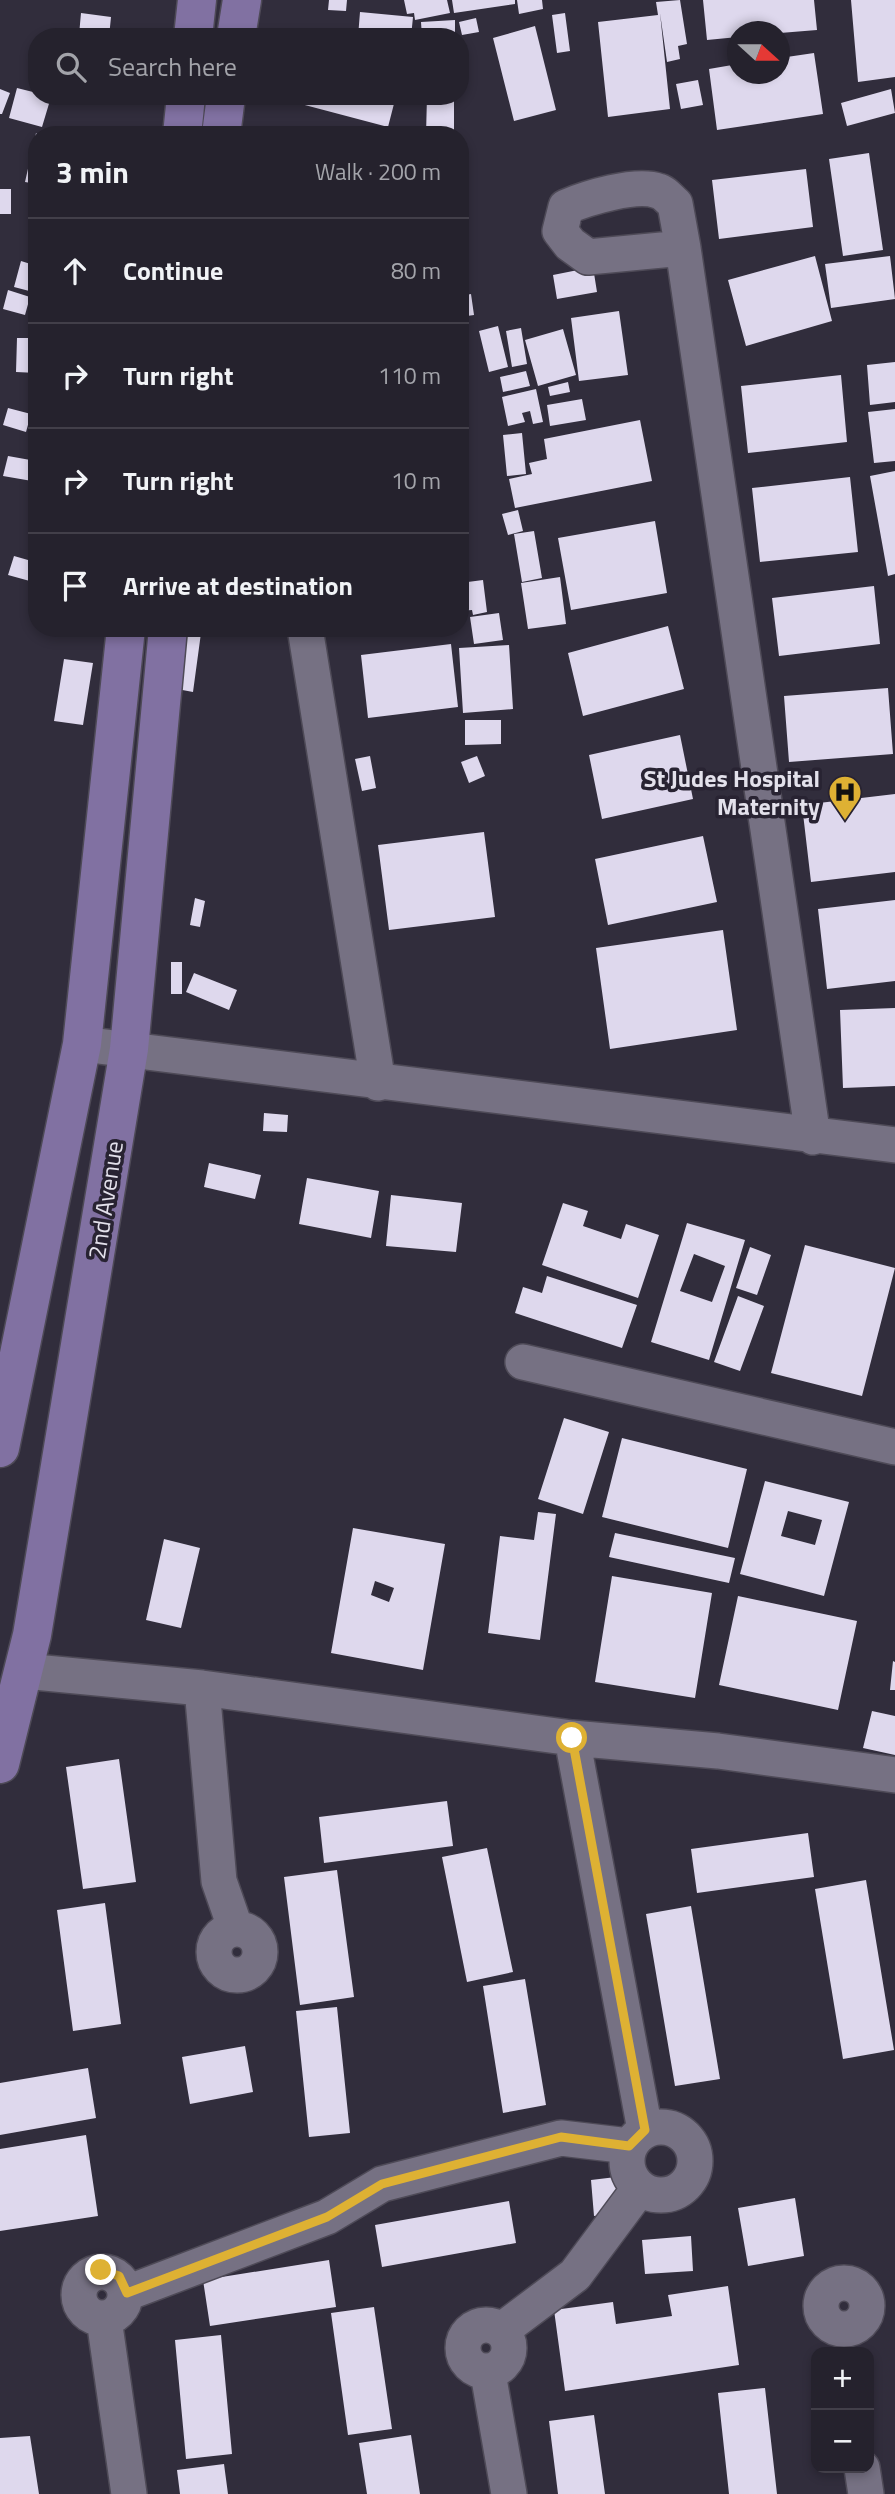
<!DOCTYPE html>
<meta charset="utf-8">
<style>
:root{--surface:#25222d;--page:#2d2a35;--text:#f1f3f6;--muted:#a3a4aa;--line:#423f49}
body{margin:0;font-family:"Titillium Web",sans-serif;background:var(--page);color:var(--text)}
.controls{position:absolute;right:21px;bottom:21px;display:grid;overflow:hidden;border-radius:14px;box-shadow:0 4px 10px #0003}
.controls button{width:63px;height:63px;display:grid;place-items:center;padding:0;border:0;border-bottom:2px solid var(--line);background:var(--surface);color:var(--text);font:35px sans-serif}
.compass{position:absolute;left:727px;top:21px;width:63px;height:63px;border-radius:50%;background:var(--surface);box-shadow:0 4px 10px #0003;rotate:111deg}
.stop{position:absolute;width:21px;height:21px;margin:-16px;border:5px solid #deb133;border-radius:50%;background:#fff}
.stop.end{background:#deb133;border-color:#fff;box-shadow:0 2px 7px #0008}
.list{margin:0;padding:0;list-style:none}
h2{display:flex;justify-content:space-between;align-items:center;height:91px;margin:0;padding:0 28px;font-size:30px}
h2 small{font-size:23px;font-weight:400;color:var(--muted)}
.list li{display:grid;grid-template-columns:46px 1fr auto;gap:21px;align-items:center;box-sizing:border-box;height:105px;padding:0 28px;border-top:2px solid var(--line)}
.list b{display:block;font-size:26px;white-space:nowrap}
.list em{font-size:23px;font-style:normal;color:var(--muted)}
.icon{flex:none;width:38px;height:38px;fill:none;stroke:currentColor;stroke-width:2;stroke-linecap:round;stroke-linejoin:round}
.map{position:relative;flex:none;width:895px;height:2494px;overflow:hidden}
.search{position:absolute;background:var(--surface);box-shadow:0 4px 10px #0003;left:28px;top:28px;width:441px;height:77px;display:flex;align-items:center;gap:18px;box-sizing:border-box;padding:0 24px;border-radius:28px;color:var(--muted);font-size:26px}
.panel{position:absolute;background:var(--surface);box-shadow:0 4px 10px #0003;left:28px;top:126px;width:441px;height:511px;border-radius:28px}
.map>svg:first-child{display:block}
.building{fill:#ded8ed;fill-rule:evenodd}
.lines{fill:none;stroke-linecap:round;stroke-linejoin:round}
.street-casing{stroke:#4e4a57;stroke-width:38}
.secondary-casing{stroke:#4e4a57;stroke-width:41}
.street{stroke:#767183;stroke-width:35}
.secondary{stroke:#8171a2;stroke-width:38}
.route{stroke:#deb133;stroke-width:9}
.labels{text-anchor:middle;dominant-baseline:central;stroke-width:7;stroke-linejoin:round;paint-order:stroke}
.poi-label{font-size:24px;font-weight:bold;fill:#e3e1eb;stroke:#282332;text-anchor:end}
.street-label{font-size:24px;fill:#e3e1eb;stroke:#282332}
</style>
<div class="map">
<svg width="895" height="2494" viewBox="0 0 895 2494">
<rect width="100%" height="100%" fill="#312d3c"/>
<!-- building -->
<path class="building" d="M 329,0 L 347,0 L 346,11 L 328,10 Z
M 404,0 L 447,0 L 450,13 L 415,20 L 414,13 L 407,14 Z
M 452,0 L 515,0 L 515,4 L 454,13 Z
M 517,0 L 542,0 L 543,9 L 519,14 Z
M 680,0 L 687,44 L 678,46 L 680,59 L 667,62 L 660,13 L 670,109 L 608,117 L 598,22 L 658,15 L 656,2 Z
M 703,0 L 814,0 L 817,30 L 780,33 L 738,32 L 738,37 L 707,40 Z
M 851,0 L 895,0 L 895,77 L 858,82 Z
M 360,12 L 413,17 L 411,37 L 358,37 Z
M 81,13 L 111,17 L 109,37 L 79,35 Z
M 565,13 L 570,51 L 557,53 L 552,15 Z
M 476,18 L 479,32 L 462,35 L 459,22 Z
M 455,20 L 455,37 L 422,37 L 421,22 Z
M 535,26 L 556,110 L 514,121 L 493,38 Z
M 814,53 L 823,114 L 717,130 L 709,69 L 738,64 L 738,74 L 780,74 L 780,58 Z
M 698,80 L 703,105 L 681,109 L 676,84 Z
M 17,88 L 37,93 L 37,96 L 51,97 L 42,127 L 9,118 Z
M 0,89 L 10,93 L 2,114 L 0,114 Z
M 891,89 L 895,113 L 847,126 L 841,103 Z
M 303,96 L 396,96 L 388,127 L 301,104 Z
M 427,96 L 454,96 L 454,135 L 426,135 Z
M 36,133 L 37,134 L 37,184 L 25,182 Z
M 869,153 L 883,250 L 843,256 L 829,159 Z
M 806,169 L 813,227 L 719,239 L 712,180 Z
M 0,189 L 11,189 L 11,214 L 0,214 Z
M 815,256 L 832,321 L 746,346 L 728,280 Z
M 890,256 L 895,299 L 831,308 L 825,264 Z
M 21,261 L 37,266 L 37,293 L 14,287 Z
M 593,267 L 597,292 L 557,299 L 553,275 Z
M 8,290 L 30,297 L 25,315 L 3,309 Z
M 471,294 L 474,315 L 460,317 L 460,296 Z
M 619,311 L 628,375 L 579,381 L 571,318 Z
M 498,326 L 508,367 L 489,372 L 479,331 Z
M 521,328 L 527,364 L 512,367 L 506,331 Z
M 563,329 L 576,375 L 538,386 L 525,340 Z
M 17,338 L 37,338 L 37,373 L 16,372 Z
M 895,362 L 895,402 L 870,405 L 867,365 Z
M 526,371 L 530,386 L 503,392 L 500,377 Z
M 841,375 L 847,442 L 748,453 L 741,386 Z
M 568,382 L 570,392 L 550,396 L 548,387 Z
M 536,389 L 543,422 L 533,424 L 530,411 L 522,413 L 525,422 L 508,426 L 502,397 Z
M 582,399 L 586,420 L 550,426 L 547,405 Z
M 8,408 L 31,414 L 26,432 L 3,425 Z
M 895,409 L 895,461 L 874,463 L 868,412 Z
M 640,420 L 652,481 L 515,508 L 509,479 L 532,474 L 529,463 L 547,459 L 544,439 Z
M 522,433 L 526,474 L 507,476 L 503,435 Z
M 8,456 L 36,461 L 32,481 L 3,476 Z
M 895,471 L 895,574 L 888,576 L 870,476 Z
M 850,477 L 858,552 L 760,562 L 752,488 Z
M 518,510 L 523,531 L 508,535 L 502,514 Z
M 655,521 L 667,593 L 571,610 L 558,538 Z
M 534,531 L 542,578 L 522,582 L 514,534 Z
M 32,542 L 37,543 L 37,583 L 8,575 L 14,556 L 28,560 Z
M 560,577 L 566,624 L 528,629 L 521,583 Z
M 483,580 L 487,612 L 473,615 L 472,610 L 460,611 L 460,583 Z
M 874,586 L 880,644 L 779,656 L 772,598 Z
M 499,613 L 503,640 L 474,644 L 470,617 Z
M 668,626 L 684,689 L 583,716 L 568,653 Z
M 186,630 L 201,633 L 193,692 L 177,689 Z
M 451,644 L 458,707 L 368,718 L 361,655 Z
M 509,645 L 513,709 L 463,713 L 459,648 Z
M 64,659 L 93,663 L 83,725 L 54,721 Z
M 888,688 L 893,754 L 789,762 L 784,696 Z
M 465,720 L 501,720 L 501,744 L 465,745 Z
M 680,735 L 693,799 L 602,819 L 589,755 Z
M 370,756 L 376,788 L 362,791 L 355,759 Z
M 477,756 L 485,776 L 469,783 L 461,762 Z
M 895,794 L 895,872 L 811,882 L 802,805 Z
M 484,832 L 495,917 L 389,930 L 378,845 Z
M 703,836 L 717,902 L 608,925 L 595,859 Z
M 195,898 L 205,901 L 200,927 L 190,925 Z
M 895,900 L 895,981 L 827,989 L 818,909 Z
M 723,930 L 737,1030 L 610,1049 L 596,948 Z
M 171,962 L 182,962 L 182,994 L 171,994 Z
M 194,973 L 237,990 L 229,1010 L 186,992 Z
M 895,1008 L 895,1086 L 843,1088 L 840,1010 Z
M 264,1113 L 288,1115 L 287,1132 L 263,1131 Z
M 209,1163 L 261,1175 L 255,1199 L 204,1187 Z
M 307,1178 L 379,1191 L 371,1238 L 299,1224 Z
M 391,1195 L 462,1203 L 456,1252 L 386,1246 Z
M 563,1203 L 588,1211 L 583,1226 L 621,1239 L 626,1224 L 659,1235 L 638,1298 L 542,1265 Z
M 687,1223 L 745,1240 L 709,1360 L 651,1342 ZM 694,1254 L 725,1266 L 712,1302 L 680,1291 Z
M 805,1245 L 895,1268 L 862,1396 L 771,1373 Z
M 750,1247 L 771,1255 L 757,1295 L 736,1288 Z
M 547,1276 L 637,1305 L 622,1348 L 515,1313 L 523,1287 L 542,1293 Z
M 738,1296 L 764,1306 L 740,1371 L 714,1362 Z
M 564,1418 L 609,1432 L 583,1514 L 538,1499 Z
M 622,1438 L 747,1469 L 728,1548 L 602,1517 Z
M 765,1481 L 849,1502 L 824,1596 L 740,1574 ZM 788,1511 L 822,1520 L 815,1545 L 781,1536 Z
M 538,1512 L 556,1514 L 540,1640 L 488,1633 L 500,1536 L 534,1540 Z
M 353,1528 L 445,1544 L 423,1670 L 331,1653 ZM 375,1581 L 394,1588 L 389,1602 L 371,1595 Z
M 615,1533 L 735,1558 L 729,1583 L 609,1557 Z
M 164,1539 L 200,1548 L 181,1628 L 146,1620 Z
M 612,1576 L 712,1593 L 695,1698 L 595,1682 Z
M 738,1596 L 857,1621 L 838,1710 L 719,1685 Z
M 893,1661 L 895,1662 L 895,1690 L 890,1690 Z
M 872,1711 L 895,1716 L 895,1755 L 863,1748 Z
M 119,1759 L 136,1882 L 83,1889 L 66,1767 Z
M 447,1801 L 453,1846 L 324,1863 L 319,1817 Z
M 808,1833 L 814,1877 L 697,1893 L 691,1849 Z
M 487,1848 L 513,1972 L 467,1982 L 442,1857 Z
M 337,1870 L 354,1997 L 300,2005 L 284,1877 Z
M 866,1880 L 894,2050 L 843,2059 L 815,1889 Z
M 105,1903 L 121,2024 L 73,2031 L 57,1910 Z
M 691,1906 L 720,2079 L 675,2086 L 646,1914 Z
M 525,1979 L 546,2105 L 503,2113 L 483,1986 Z
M 337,2007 L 350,2133 L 309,2137 L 296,2011 Z
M 245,2046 L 253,2092 L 190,2104 L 182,2057 Z
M 88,2068 L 96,2118 L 0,2135 L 0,2083 Z
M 86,2135 L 98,2216 L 0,2231 L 0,2149 Z
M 616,2177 L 619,2213 L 594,2216 L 591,2180 Z
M 795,2198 L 804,2256 L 748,2266 L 738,2208 Z
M 509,2201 L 516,2243 L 382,2267 L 375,2225 Z
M 691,2236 L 693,2271 L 645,2274 L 642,2240 Z
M 329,2260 L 336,2307 L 210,2326 L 203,2280 Z
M 728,2286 L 739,2365 L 565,2391 L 554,2310 L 613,2302 L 616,2324 L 672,2316 L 668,2295 Z
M 374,2307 L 392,2429 L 348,2435 L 331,2313 Z
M 221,2335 L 232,2454 L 186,2459 L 175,2340 Z
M 765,2388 L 777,2494 L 729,2494 L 718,2393 Z
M 594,2415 L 605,2494 L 558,2494 L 549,2421 Z
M 411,2435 L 420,2494 L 367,2494 L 359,2443 Z
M 30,2436 L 39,2494 L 0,2494 L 0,2438 Z
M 224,2464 L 228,2494 L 180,2494 L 177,2470 Z"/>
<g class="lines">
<defs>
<path id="street" d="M 683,248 L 588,257 L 570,244 L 560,231 L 566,207 C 587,198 636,183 658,191 C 664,192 670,200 675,204 L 683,248 L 813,1137
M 305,628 L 378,1083
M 82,1044 L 895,1145
M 523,1362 L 895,1447
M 24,1671 L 202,1688 L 572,1738 L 718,1751 L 895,1775
M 202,1688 L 219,1881 L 235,1927
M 572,1738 L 645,2130
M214 1952a23 23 0 1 1 46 0a23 23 0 1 1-46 0Z
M627 2161a34 34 0 1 1 68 0a34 34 0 1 1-68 0Z
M79 2295a23 23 0 1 1 46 0a23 23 0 1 1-46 0Z
M821 2306a23 23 0 1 1 46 0a23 23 0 1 1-46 0Z
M 127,2293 L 327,2217 L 382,2184 L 561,2138 L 629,2146
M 104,2319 L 129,2494
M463 2348a23 23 0 1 1 46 0a23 23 0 1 1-46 0Z
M 502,2330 L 575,2275 L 639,2189
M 488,2373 L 509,2494
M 862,2468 L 866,2494"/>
<path id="secondary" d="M 193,37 L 197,0
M 236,37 L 242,0
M 182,135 L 186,96
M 221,135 L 226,96
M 0,1448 L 82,1044 L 126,628
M 0,1764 L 32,1635 L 129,1049 L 168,628"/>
</defs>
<!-- street casing -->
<use href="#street" class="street-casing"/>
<!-- secondary casing -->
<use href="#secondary" class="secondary-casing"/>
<!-- street -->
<use href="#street" class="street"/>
<!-- secondary -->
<use href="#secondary" class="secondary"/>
</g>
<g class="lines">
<!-- route -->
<path class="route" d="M 101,2270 L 119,2276 L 127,2293 L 327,2217 L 382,2184 L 561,2137 L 629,2146 L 645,2130 L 572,1738"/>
</g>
<!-- icons -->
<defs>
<symbol id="hospital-pin" viewBox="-11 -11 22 30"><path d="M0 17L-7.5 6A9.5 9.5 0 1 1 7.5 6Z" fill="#deb133" stroke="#282332"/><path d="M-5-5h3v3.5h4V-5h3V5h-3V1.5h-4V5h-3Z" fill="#111"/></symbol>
</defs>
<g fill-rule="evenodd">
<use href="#hospital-pin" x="826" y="773" width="38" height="52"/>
</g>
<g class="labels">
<!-- poi labels -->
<g class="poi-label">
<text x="820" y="778">St Judes Hospital<tspan x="820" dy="28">Maternity</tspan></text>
</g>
<!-- street labels -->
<g class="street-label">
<text transform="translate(105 1200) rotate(-81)">2nd Avenue</text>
</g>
</g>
</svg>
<div class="controls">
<button>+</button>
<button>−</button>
</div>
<svg class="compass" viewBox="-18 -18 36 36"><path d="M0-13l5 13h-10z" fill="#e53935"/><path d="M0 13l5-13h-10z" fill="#a3a4aa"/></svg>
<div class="stop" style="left:572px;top:1738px"></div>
<div class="stop end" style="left:101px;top:2270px"></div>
<div class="search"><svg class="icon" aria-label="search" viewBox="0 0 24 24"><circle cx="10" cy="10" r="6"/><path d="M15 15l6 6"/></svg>Search here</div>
<section class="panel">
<h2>3 min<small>Walk · 200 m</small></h2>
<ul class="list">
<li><svg class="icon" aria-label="ahead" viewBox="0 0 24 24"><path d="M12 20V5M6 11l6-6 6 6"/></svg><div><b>Continue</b></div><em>80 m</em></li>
<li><svg class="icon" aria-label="right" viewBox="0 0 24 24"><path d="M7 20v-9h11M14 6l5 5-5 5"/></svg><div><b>Turn right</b></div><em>110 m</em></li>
<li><svg class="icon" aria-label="right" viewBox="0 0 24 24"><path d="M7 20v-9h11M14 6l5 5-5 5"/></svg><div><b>Turn right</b></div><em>10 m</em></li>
<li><svg class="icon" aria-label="arrive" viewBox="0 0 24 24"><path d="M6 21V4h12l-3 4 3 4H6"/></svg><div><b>Arrive at destination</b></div></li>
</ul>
</section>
</div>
